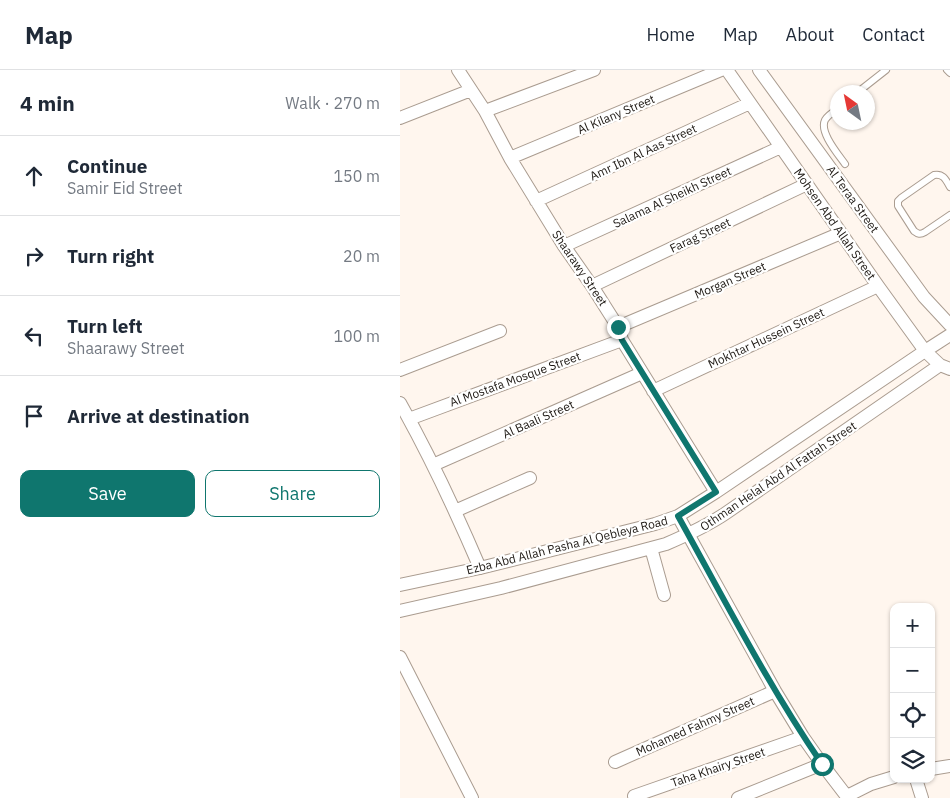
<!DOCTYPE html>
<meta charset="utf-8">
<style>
:root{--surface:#fff;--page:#f6f6f7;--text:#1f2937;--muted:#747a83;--line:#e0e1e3;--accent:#0f766e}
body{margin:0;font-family:"IBM Plex Sans",sans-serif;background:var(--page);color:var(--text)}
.controls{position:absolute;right:15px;bottom:15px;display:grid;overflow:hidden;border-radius:10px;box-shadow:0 1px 4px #0004}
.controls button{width:45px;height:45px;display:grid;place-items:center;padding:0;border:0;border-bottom:1px solid var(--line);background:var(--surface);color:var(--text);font:25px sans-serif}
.compass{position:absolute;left:430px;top:15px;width:45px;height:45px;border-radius:50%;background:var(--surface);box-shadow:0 1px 4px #0004;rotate:327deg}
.stop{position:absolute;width:15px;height:15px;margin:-11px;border:4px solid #0f766e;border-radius:50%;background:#fff}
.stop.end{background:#0f766e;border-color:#fff;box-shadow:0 1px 5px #0008}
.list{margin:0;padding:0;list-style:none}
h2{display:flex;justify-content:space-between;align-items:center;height:65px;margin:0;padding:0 20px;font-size:21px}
h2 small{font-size:16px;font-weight:400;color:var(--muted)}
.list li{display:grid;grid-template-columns:32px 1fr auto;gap:15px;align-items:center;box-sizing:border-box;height:80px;padding:0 20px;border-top:1px solid var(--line)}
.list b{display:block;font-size:19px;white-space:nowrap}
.list p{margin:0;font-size:16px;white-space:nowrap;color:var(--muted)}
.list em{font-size:16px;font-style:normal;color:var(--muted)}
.actions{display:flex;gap:10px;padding:15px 20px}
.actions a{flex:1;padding:11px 0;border:1px solid var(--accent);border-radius:10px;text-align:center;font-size:18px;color:var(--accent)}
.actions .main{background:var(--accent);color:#fff}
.icon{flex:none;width:28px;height:28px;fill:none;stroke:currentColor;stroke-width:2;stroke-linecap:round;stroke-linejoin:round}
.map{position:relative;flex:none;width:550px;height:728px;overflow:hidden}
header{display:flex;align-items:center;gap:30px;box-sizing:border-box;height:70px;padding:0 25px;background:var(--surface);border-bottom:1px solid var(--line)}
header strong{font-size:24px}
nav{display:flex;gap:28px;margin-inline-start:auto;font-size:18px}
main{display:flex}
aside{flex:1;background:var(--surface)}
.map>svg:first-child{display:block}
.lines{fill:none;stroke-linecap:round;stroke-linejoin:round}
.service-casing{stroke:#aa9c90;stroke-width:8}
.minor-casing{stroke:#aa9c90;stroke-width:14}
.service{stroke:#fff;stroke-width:6}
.minor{stroke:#fff;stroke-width:12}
.route{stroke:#0f766e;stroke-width:6}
.labels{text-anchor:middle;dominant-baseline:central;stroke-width:4.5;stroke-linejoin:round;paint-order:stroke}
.street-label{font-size:12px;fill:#1c1712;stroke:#fff}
</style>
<header>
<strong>Map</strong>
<nav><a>Home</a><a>Map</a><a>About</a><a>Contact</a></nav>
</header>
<main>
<aside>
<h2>4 min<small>Walk · 270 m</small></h2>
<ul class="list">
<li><svg class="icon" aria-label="ahead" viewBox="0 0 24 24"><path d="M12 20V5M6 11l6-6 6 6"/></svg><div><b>Continue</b><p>Samir Eid Street</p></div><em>150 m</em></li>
<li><svg class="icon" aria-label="right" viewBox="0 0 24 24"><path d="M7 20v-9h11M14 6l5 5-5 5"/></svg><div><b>Turn right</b></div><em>20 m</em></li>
<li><svg class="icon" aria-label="left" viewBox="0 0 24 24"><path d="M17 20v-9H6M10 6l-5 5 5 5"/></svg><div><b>Turn left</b><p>Shaarawy Street</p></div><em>100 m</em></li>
<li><svg class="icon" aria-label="arrive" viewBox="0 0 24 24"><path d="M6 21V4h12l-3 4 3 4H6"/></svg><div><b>Arrive at destination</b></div></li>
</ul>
<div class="actions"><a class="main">Save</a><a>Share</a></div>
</aside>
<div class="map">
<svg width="550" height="728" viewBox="0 0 550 728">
<rect width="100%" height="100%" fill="#fff6ee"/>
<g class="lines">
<defs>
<path id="service" d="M 547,0 L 550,3
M 458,22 L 486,0
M 438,39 C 433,42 428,45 425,50 C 419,62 438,84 445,94
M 550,117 C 546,110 543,103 534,105 L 501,128 L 498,131 L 498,136 L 514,161 C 518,164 520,165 525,162 L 550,145"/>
<path id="minor" d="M 58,0 L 85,41 L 110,88 L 164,176 L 192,216 L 218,257 L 222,270 L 316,422
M 327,0 L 478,216 L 525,281 L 540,295 L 550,299
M 359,0 L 524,227 L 550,255
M 85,41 L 194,0
M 0,48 L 71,20
M 110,88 L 321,0
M 136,131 L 350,33
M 164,176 L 381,77
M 192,216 L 407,114
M 218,257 L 441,163
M 0,300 L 100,261
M 253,321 L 478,216
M 0,333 C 30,386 56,442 80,498
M 9,349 L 222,270
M 33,395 L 242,303
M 55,441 L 130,408
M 278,446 L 375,621 L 403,667 L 422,694 L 448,728
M 251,478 L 264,525
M 0,515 L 80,498 L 255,454 L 278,446 L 316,422 L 525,281 L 550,265
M 0,541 L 101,518 L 266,474 C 287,465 307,456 326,443 L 540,295
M 0,587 L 72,728
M 215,692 L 375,621
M 531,699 L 550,696
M 516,709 L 522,728
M 234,726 L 403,667
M 447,726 L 471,714 L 494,707
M 338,728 L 422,694"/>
</defs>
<!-- service casing -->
<use href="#service" class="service-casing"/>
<!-- minor casing -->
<use href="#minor" class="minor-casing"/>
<!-- service -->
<use href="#service" class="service"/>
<!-- minor -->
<use href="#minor" class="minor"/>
</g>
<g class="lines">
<!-- route -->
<path class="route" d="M 218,257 L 222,270 L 316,422 L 278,446 C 324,529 368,615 422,694"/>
</g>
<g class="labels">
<!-- street labels -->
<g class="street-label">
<text transform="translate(216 44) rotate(-23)">Al Kilany Street</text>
<text transform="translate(243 82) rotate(-25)">Amr Ibn Al Aas Street</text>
<text transform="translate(272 127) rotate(-25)">Salama Al Sheikh Street</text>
<text transform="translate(453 129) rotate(54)">Al Teraa Street</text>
<text transform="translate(435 154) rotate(55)">Mohsen Abd Allah Street</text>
<text transform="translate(300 165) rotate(-25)">Farag Street</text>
<text transform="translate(180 198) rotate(56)">Shaarawy Street</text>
<text transform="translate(330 210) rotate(-23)">Morgan Street</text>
<text transform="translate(366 268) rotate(-25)">Mokhtar Hussein Street</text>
<text transform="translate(115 309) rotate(-20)">Al Mostafa Mosque Street</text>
<text transform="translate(138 349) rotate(-24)">Al Baali Street</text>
<text transform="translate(378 406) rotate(-34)">Othman Helal Abd Al Fattah Street</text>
<text transform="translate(167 475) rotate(-14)">Ezba Abd Allah Pasha Al Qebleya Road</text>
<text transform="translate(295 656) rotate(-24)">Mohamed Fahmy Street</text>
<text transform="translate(318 697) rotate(-19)">Taha Khairy Street</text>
</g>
</g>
</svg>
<div class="controls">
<button>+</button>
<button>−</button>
<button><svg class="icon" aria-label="locate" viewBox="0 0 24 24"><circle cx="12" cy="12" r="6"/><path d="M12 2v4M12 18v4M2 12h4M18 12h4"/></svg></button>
<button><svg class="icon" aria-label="layers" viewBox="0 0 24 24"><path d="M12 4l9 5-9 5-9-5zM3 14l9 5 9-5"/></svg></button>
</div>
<svg class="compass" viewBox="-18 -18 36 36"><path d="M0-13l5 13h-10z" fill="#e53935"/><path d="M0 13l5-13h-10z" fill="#747a83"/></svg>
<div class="stop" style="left:422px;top:694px"></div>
<div class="stop end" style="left:218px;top:257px"></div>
</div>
</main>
